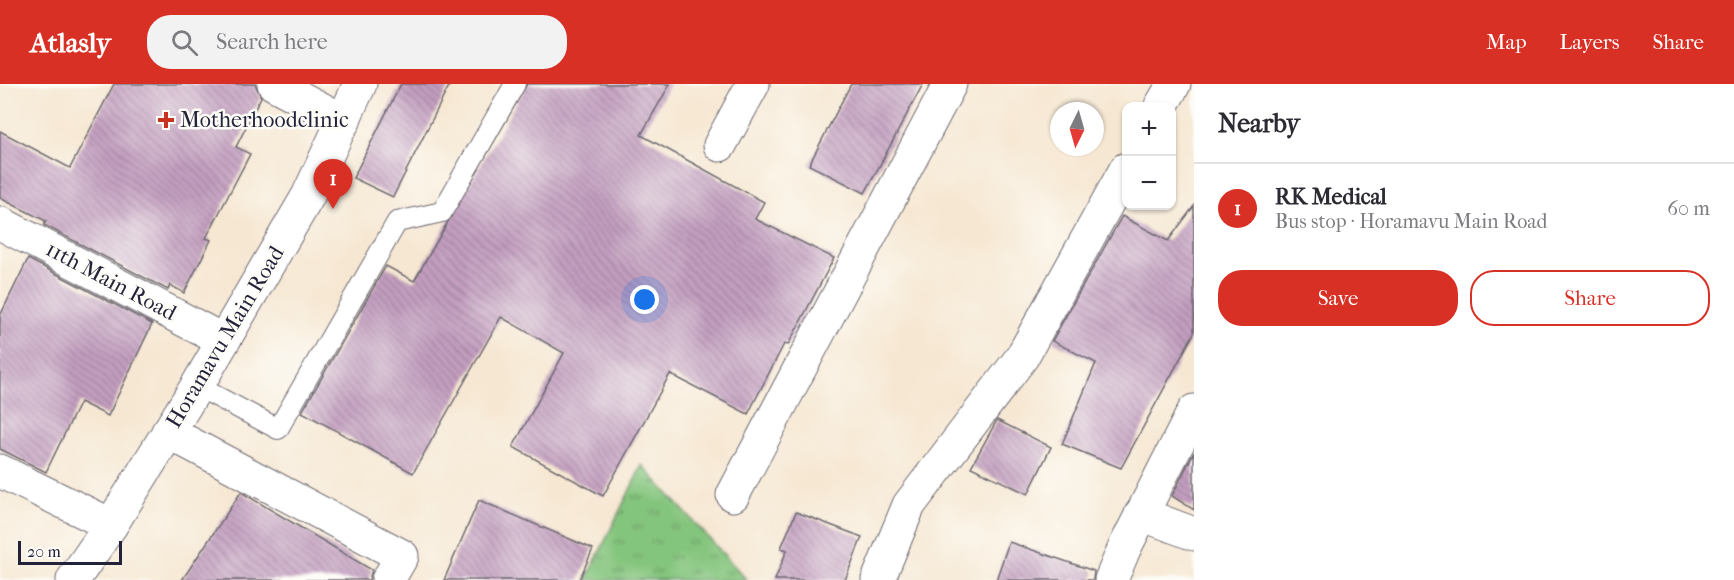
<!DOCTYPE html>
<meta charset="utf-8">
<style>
:root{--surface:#fff;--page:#f2f2f3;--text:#2b2b33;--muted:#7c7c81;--line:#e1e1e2;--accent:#d93025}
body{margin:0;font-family:"IM FELL French Canon",serif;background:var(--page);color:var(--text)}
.controls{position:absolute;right:18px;top:18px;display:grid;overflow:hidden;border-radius:12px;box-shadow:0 2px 4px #0004}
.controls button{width:54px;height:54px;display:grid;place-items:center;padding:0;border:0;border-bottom:2px solid var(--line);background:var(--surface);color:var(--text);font:30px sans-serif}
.compass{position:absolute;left:1050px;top:18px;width:54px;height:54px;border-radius:50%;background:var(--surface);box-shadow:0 2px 4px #0004;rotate:185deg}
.scale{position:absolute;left:18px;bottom:15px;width:104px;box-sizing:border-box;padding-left:6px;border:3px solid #22223b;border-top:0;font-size:16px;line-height:21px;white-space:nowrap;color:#22223b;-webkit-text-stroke:4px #fdfcf7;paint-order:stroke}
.you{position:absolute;left:645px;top:216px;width:21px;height:21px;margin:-15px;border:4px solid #fff;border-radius:50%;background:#1a73e8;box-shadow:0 0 0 9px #1a73e833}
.badge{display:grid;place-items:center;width:39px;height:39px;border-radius:50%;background:var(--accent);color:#fff;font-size:20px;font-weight:700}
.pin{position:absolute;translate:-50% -50px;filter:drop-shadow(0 2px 3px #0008)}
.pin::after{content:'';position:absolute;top:32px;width:21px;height:18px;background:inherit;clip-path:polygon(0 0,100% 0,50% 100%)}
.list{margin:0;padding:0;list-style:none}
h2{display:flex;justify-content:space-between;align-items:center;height:78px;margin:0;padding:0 24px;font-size:26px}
h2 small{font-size:20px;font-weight:400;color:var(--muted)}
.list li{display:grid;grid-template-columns:39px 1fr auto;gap:18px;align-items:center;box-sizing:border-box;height:90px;padding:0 24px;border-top:2px solid var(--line)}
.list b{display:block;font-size:22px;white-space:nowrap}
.list p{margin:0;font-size:20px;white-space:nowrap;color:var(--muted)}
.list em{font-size:20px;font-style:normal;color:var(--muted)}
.actions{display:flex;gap:12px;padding:18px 24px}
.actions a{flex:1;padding:14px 0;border:2px solid var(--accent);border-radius:24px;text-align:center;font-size:21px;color:var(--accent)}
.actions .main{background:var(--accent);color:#fff}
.icon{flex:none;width:33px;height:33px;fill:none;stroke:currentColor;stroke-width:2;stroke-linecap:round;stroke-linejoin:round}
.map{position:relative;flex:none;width:1194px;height:496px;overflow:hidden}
header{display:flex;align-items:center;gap:36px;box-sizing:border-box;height:84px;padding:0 30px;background:var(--accent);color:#fff}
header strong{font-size:28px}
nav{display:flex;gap:33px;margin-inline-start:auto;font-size:21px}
.search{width:420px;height:54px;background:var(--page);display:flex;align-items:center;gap:15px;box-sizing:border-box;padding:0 21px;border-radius:24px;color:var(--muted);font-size:22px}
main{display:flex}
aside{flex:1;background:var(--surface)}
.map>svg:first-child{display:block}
.grass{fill:url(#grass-tufts);stroke:#53745c;stroke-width:1.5}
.building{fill:url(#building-back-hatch)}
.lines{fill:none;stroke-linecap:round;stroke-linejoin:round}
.service-casing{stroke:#6c6770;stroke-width:22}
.minor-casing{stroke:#6c6770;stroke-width:35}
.secondary-casing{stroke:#6c6770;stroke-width:35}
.service{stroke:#fff;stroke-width:20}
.minor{stroke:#fff;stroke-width:33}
.secondary{stroke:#fff;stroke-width:33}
.poi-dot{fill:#c8321e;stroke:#fdfcf7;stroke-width:2}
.labels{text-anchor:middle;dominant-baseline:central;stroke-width:5;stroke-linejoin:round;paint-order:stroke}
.poi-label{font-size:22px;fill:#22223b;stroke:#fdfcf7;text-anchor:start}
.street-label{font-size:22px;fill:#22223b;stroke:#fdfcf7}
</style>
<header>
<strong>Atlasly</strong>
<div class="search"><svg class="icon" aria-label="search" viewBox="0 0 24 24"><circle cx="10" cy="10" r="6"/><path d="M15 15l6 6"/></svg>Search here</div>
<nav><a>Map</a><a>Layers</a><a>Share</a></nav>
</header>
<main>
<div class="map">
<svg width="1194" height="496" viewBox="0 0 1194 496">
<defs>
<pattern id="grass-tufts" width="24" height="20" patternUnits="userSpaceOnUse" patternTransform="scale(1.5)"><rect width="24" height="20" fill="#84c57d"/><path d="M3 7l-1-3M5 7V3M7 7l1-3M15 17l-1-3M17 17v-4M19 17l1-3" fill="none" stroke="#6ca068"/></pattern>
<pattern id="building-back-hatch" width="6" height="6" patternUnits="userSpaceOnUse" patternTransform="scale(1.5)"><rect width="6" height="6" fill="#c39ec0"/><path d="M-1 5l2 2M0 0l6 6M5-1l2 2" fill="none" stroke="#9e809d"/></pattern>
</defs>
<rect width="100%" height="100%" fill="#fdfcf7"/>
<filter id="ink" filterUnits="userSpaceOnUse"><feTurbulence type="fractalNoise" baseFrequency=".0167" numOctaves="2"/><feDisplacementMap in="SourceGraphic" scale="12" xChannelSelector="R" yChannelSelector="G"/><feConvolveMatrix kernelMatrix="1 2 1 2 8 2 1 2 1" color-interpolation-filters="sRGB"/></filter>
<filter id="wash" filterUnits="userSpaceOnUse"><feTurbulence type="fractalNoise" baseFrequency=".008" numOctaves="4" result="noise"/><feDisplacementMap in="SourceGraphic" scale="24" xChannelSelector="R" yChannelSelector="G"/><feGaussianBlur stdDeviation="1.35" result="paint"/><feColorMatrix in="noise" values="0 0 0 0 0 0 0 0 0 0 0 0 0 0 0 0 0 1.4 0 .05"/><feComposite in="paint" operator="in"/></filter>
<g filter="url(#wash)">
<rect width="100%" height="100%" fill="#f6e7d2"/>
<!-- grass -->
<path class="grass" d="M 642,381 L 747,496 L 586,496 Z"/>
<g id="blocks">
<!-- building -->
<path class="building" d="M 114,0 L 255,0 L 261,13 L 236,63 L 250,70 L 206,154 L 211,156 L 184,209 L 170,201 L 168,206 L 44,141 L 46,137 L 0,114 L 0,47 L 70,84 Z
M 401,0 L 450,0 L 393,113 L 353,94 Z
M 527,0 L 670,0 L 641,51 L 764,118 L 755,135 L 834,174 L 788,261 L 784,260 L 748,330 L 670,290 L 603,412 L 513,363 L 564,269 L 501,233 L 413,389 L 302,328 L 386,182 L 414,197 Z
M 851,0 L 923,0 L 865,109 L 809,81 Z
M 1194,122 L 1194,249 L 1121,384 L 1062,360 L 1096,279 L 1052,257 L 1122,132 L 1168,157 Z
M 28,175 L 152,240 L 108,332 L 80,318 L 46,388 L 0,365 L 0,232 Z
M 997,336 L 1051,363 L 1028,410 L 971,383 Z
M 1194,368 L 1194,426 L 1172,412 Z
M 241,408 L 372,486 L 369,496 L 182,496 Z
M 479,416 L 593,465 L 579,496 L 444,496 Z
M 796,428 L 862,453 L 845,496 L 775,496 L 787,466 L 781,464 Z
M 1009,458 L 1094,487 L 1093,496 L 996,496 Z"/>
</g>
</g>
<g filter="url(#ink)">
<use href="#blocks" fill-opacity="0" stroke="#6c6770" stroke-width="1.5"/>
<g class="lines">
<defs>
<path id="service" d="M 197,302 L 278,345 L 397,138 L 442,128 L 515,0"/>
<path id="minor" d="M 274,0 L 344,37
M 1161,22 L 1174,0
M 720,61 L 753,0
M 0,139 L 222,256
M 168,348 L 402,472 L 388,496
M 0,387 L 111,441
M 733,411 L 950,0
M 1141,430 L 1194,450
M 878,496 L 909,421 L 1022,273 L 1126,85
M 1111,496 L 1124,465 L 1194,327"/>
<path id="secondary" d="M 73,496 L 111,441 L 197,302 L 308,112 L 360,0"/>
</defs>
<!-- service casing -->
<use href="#service" class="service-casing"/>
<!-- minor casing -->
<use href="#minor" class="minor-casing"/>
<!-- secondary casing -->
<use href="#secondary" class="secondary-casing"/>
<!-- service -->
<use href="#service" class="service"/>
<!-- minor -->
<use href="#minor" class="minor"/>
<!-- secondary -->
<use href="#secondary" class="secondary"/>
</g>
</g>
<!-- markers -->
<path class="poi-dot" d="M163 27h6v6h6v6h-6v6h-6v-6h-6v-6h6z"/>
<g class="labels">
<!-- poi labels -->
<g class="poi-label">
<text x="180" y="36">Motherhoodclinic</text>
</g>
<!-- street labels -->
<g class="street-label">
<text transform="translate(111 197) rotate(28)">11th Main Road</text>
<text transform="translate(225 253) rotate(-59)">Horamavu Main Road</text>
</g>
</g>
</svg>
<div class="controls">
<button>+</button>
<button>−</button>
</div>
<svg class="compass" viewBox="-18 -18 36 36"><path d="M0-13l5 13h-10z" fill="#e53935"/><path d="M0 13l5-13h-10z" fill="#7c7c81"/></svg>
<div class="scale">20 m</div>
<div class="you"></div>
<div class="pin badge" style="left:333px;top:125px">1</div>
</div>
<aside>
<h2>Nearby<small></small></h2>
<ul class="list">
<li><span class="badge">1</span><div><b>RK Medical</b><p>Bus stop · Horamavu Main Road</p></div><em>60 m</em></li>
</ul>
<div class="actions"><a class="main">Save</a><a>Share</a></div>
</aside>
</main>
